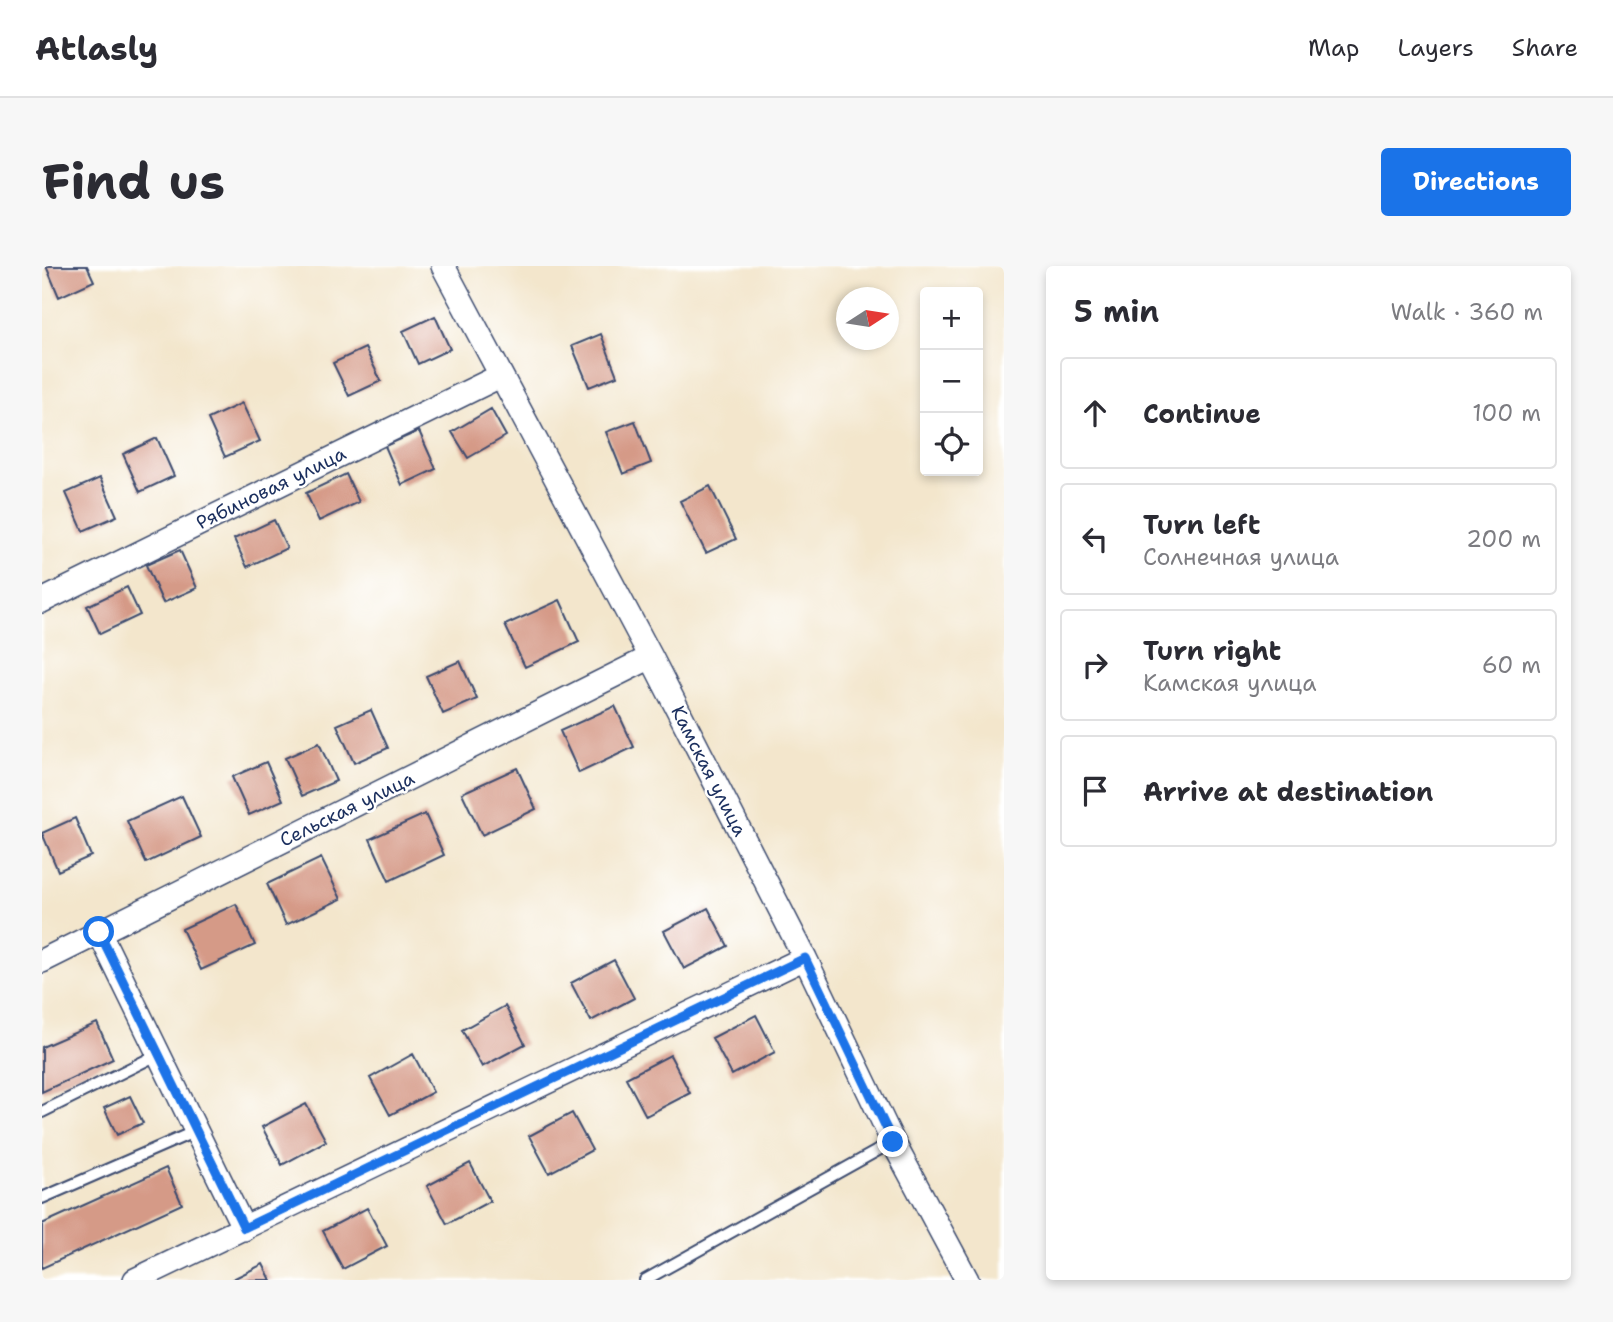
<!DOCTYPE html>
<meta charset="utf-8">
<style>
:root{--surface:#fff;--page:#f7f7f7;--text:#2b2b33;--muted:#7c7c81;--line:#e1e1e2;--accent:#1a73e8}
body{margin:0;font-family:"Shantell Sans",sans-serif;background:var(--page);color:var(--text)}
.controls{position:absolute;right:21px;top:21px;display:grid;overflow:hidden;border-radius:7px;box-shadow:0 4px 10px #0003}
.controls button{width:63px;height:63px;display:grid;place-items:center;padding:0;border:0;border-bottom:2px solid var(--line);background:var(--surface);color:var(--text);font:35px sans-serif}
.compass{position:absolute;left:794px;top:21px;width:63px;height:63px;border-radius:50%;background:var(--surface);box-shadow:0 4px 10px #0003;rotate:78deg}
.stop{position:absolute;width:21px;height:21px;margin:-16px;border:5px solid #1a73e8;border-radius:50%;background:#fff}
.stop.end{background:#1a73e8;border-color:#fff;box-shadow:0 2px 7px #0008}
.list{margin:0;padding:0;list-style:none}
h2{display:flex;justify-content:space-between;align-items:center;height:91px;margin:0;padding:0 28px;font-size:30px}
h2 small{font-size:23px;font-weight:400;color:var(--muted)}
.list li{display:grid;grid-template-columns:46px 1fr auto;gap:21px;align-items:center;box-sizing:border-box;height:112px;margin:0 14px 14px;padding:0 14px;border:2px solid var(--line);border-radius:7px}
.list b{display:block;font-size:26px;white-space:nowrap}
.list p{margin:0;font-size:23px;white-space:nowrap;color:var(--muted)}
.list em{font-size:23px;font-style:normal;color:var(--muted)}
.icon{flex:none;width:38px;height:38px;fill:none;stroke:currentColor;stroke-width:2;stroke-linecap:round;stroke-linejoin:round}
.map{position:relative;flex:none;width:962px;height:1014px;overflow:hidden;border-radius:7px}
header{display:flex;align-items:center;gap:42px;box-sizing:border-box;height:98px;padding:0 35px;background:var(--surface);border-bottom:2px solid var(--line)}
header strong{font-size:33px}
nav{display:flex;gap:38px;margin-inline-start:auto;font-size:24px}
.intro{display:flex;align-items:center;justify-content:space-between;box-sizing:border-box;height:168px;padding:0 42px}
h1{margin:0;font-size:49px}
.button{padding:18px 32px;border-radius:7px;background:var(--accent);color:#fff;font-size:24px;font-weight:700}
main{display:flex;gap:42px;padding:0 42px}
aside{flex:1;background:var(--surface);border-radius:7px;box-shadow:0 4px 10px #0003}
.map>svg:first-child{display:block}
.building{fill:#d59a87}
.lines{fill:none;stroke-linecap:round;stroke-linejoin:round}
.lane-casing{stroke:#3b4a6e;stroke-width:14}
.street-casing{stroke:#3b4a6e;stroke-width:26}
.lane{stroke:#fff;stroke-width:10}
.street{stroke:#fff;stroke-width:23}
.route{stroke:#1a73e8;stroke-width:9}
.labels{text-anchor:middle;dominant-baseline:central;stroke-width:5;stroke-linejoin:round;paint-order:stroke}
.street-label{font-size:19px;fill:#1b2f5e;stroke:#fff}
</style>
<header>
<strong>Atlasly</strong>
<nav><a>Map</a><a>Layers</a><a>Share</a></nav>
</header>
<div class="intro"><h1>Find us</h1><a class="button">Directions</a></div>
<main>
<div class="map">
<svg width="962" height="1014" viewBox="0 0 962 1014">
<rect width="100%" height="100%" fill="#fff"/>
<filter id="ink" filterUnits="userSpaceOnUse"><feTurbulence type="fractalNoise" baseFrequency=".0143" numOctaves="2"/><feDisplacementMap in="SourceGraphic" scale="14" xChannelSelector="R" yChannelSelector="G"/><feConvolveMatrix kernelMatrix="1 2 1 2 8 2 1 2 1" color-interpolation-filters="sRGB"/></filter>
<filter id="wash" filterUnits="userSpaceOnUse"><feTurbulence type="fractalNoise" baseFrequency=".00686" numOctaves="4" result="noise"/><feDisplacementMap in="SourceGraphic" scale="28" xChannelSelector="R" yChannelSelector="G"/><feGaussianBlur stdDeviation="1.57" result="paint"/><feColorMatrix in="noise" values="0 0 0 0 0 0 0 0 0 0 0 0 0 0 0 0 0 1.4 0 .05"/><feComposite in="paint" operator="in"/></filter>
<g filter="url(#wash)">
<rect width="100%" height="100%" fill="#f3e6cc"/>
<g id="blocks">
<!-- building -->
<path class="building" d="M 4,0 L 45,0 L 52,15 L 17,31 Z
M 393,50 L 408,83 L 376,98 L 361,65 Z
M 559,68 L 575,110 L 547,121 L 530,80 Z
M 323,82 L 339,115 L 307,130 L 291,97 Z
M 200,137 L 218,175 L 183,191 L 166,153 Z
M 449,143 L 464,170 L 426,192 L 410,166 Z
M 593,155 L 609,197 L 581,208 L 564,166 Z
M 377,165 L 394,203 L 360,219 L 343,180 Z
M 115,172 L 132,210 L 98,226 L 81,188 Z
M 304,208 L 317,236 L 277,255 L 264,227 Z
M 58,212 L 75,250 L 41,265 L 24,227 Z
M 668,220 L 694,273 L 664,287 L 638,235 Z
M 232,254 L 245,282 L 205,301 L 192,273 Z
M 138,284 L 155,322 L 121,337 L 104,299 Z
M 85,321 L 98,349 L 58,368 L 45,340 Z
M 518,334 L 537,376 L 483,401 L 463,359 Z
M 418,395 L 435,433 L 401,448 L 384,410 Z
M 573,440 L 592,481 L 537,507 L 518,465 Z
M 329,444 L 346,482 L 312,497 L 295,459 Z
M 277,477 L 294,515 L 260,530 L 243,492 Z
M 224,496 L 241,534 L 207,549 L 190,511 Z
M 475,502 L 494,543 L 440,569 L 420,527 Z
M 140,530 L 159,571 L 104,597 L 85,555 Z
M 383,548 L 402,589 L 347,615 L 328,573 Z
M 33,552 L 49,590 L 16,605 L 0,567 Z
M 279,592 L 299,633 L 244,659 L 225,618 Z
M 194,638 L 213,679 L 159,704 L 140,663 Z
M 666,642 L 686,680 L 642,703 L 622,665 Z
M 572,694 L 592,732 L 549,755 L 529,717 Z
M 463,740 L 483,778 L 440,801 L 420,764 Z
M 714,749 L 733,786 L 690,809 L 670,772 Z
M 55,757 L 71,793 L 0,826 L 0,781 Z
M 371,788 L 391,826 L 348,849 L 328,812 Z
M 628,789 L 648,827 L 604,850 L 584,812 Z
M 88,830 L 101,857 L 75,869 L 62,842 Z
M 264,838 L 284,875 L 240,899 L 220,861 Z
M 530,847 L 550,884 L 507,907 L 487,870 Z
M 428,897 L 448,935 L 405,958 L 385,920 Z
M 124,902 L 140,938 L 0,1002 L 0,958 Z
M 325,942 L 345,980 L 301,1003 L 281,965 Z
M 221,998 L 229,1014 L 189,1014 Z"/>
</g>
</g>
<g filter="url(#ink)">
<use href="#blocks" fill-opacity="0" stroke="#3b4a6e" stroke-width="2"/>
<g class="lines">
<defs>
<path id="lane" d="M 0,846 L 117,788
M 0,932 L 154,865
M 603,1014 L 851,876"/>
<path id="street" d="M 401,0 L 609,391 L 763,692 L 851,876 L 925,1014
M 0,335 L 458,110
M 57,666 L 202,963
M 0,695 L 609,391
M 93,1014 L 763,692"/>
</defs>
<!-- lane casing -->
<use href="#lane" class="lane-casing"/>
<!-- street casing -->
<use href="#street" class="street-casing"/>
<!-- lane -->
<use href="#lane" class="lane"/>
<!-- street -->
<use href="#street" class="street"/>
</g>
</g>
<g class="lines" filter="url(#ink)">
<!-- route -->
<path class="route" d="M 57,666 L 202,962 L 763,692 L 851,876"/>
</g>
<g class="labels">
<!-- street labels -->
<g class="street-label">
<text transform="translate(229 222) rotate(-26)">Рябиновая улица</text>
<text transform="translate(667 505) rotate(63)">Камская улица</text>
<text transform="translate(305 543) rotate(-26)">Сельская улица</text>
</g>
</g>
</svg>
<div class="controls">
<button>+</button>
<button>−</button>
<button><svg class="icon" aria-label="locate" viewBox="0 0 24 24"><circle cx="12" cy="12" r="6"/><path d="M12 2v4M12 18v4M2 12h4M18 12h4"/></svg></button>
</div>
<svg class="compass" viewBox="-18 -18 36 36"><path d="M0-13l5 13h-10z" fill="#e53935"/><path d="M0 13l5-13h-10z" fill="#7c7c81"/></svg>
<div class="stop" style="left:57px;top:666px"></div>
<div class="stop end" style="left:851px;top:876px"></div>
</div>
<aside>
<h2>5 min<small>Walk · 360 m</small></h2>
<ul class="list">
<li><svg class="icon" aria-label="ahead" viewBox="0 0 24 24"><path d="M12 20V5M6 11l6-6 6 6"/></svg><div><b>Continue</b></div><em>100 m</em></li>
<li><svg class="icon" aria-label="left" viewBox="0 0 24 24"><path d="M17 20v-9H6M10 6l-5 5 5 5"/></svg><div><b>Turn left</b><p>Солнечная улица</p></div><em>200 m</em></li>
<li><svg class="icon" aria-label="right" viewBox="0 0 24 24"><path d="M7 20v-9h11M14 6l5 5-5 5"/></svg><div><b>Turn right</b><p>Камская улица</p></div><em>60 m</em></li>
<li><svg class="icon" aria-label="arrive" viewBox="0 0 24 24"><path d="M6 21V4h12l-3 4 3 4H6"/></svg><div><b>Arrive at destination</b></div></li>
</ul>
</aside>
</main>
